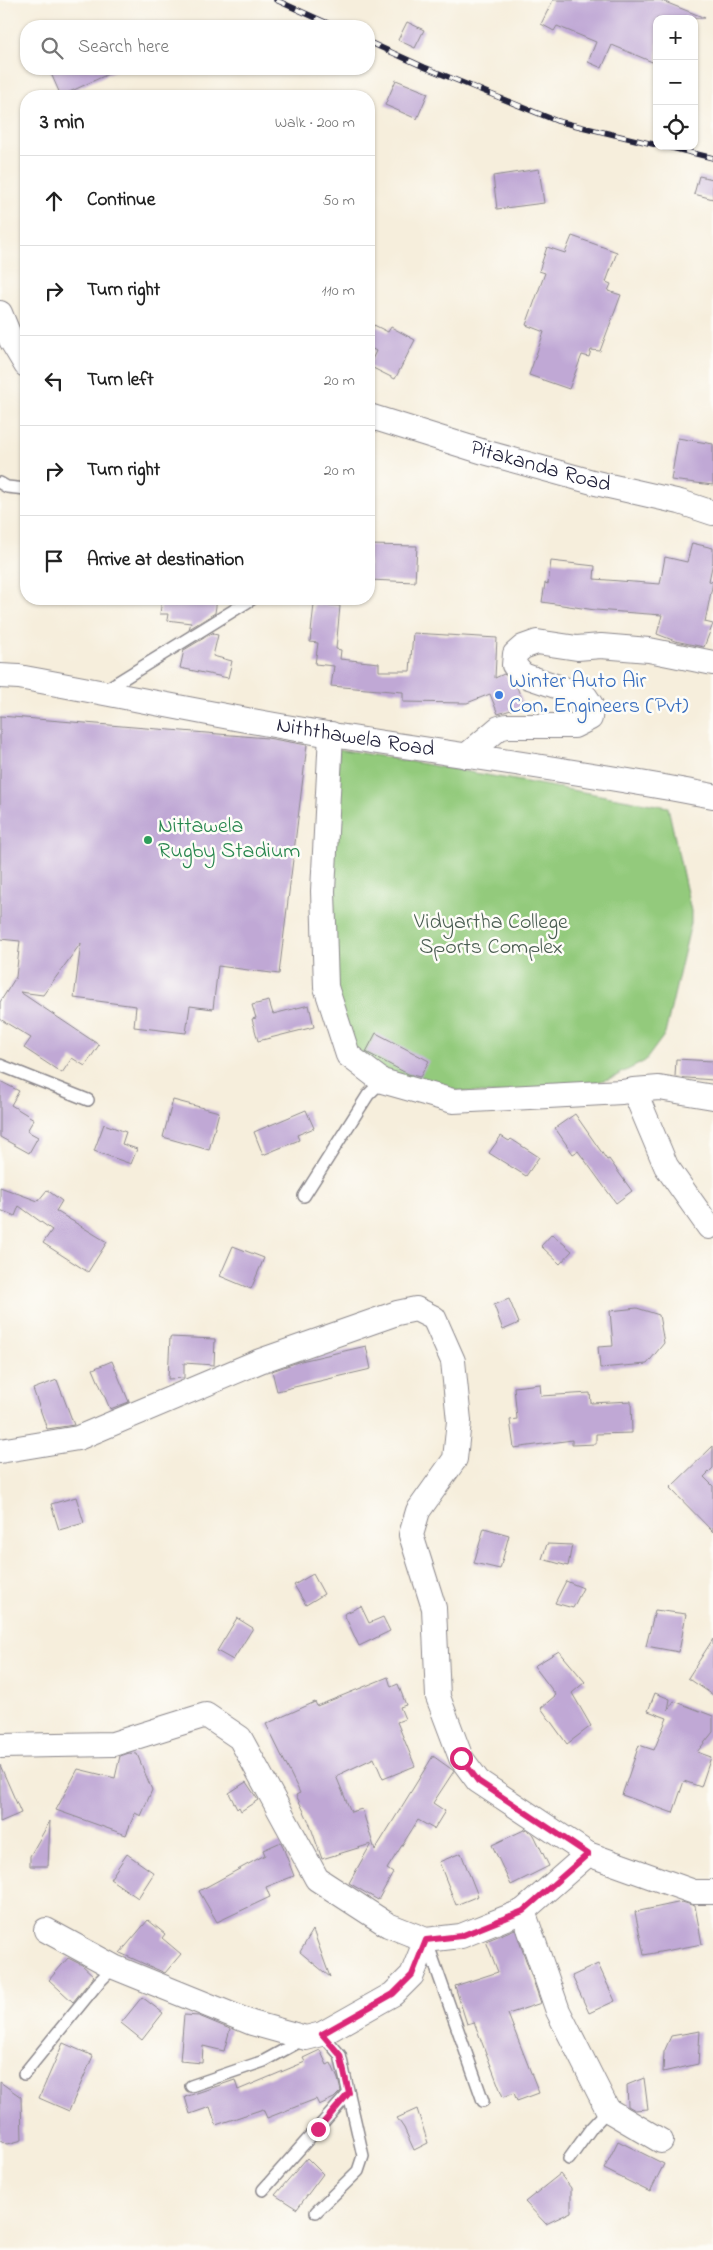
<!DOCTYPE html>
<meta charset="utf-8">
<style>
:root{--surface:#fff;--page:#f6f6f6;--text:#222;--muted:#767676;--line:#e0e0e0}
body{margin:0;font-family:"Indie Flower",sans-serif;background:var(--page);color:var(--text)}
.controls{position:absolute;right:15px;top:15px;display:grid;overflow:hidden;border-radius:10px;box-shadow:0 1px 4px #0004}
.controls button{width:45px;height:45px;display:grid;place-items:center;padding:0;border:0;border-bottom:1px solid var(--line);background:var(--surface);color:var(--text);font:25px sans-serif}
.stop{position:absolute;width:15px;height:15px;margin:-11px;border:4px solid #db2777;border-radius:50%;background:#fff}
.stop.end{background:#db2777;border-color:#fff;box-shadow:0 1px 5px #0008}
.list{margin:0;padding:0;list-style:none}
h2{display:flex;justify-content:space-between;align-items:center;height:65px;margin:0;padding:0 20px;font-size:21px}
h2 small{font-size:16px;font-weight:400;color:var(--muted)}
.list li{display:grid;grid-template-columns:32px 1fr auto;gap:15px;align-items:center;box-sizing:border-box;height:90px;padding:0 20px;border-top:1px solid var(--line)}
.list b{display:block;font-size:19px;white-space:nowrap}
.list em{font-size:16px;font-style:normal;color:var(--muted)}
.icon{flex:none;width:28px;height:28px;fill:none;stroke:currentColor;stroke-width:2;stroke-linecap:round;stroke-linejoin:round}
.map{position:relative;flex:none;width:713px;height:2250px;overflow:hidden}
.search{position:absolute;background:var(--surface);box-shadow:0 1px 4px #0004;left:20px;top:20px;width:355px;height:55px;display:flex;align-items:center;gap:12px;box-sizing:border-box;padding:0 18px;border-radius:20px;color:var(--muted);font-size:19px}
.panel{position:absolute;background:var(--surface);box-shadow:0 1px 4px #0004;left:20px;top:90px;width:355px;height:515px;border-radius:20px}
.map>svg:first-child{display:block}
.green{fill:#93ca7c;stroke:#5a765c}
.building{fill:#c0a8d5}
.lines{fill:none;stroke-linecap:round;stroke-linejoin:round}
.service-casing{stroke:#8c888c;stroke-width:14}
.minor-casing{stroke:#8c888c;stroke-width:26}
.service{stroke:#fff;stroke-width:11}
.minor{stroke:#fff;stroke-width:24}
.rail-casing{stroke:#22223b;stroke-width:5.5}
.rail{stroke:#fdfcf7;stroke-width:4;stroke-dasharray:11;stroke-linecap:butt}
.route{stroke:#db2777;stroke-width:6}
.shop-dot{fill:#3f7fe0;stroke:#fdfcf7;stroke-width:2}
.leisure-dot{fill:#2e9e5b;stroke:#fdfcf7;stroke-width:2}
.labels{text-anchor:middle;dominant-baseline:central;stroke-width:5;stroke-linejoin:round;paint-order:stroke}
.street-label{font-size:22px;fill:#22223b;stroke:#fdfcf7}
.shop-label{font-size:22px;fill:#366cbe;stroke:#fdfcf7;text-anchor:start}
.leisure-label{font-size:22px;fill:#27864d;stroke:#fdfcf7;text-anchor:start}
.park-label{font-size:22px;fill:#4a5d52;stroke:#fdfcf7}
</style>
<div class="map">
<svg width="713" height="2250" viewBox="0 0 713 2250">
<rect width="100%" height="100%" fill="#fdfcf7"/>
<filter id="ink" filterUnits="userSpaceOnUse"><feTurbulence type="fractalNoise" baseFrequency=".02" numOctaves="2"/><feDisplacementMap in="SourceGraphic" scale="10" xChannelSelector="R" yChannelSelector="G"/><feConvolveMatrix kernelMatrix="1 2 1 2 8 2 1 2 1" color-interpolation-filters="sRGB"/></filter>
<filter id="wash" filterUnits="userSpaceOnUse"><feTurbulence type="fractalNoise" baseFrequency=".0096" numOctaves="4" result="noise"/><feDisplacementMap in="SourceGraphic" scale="20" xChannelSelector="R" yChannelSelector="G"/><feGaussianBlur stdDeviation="1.12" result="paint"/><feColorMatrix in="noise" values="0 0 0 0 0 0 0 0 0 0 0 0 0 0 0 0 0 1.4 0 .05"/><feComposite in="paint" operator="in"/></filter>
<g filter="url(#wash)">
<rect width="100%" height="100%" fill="#f6eedc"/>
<!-- green -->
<path class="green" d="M 339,749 L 668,807 L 691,911 L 691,923 L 665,1034 L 645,1061 L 612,1078 L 575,1088 L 508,1095 L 433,1089 L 393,1075 L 351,1049 L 329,967 Z"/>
<g id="blocks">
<!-- building -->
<path class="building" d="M 553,0 L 660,0 L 705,18 L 657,19 L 657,64 L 612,45 L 602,68 L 588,62 L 596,42 L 557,26 L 554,31 L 541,24 Z
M 407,22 L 424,30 L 415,48 L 398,40 Z
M 49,69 L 119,69 L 61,96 Z
M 396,80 L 428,93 L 417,119 L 385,105 Z
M 539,169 L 544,203 L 497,209 L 493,176 Z
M 699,176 L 713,179 L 713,199 L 694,194 Z
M 572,236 L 617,252 L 606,282 L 611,284 L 608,291 L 621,295 L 600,351 L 591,350 L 589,357 L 582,355 L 569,389 L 529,375 L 544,332 L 526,325 L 545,273 L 539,271 L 547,247 L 565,253 Z
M 374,325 L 388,332 L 391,327 L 415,340 L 395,379 L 369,366 L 376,351 L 369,347 L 369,336 Z
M 678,438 L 713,444 L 713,485 L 671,480 Z
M 692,543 L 713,548 L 713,562 L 709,581 L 713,582 L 705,622 L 713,624 L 704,647 L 675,641 L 657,634 L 662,615 L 595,610 L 542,602 L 545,583 L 548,584 L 551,561 L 595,566 L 594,579 L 660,584 L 665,557 L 687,562 Z
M 369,545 L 417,546 L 415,582 L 369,580 Z
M 162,599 L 217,599 L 215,613 L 189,629 L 191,623 L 167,620 L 168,614 L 160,614 Z
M 314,604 L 340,606 L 336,649 L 341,650 L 340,659 L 379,663 L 379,671 L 410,671 L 413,633 L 497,638 L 495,678 L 504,674 L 517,687 L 524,706 L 498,714 L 490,694 L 467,703 L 403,702 L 403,692 L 331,686 L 334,666 L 315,664 L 318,643 L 310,642 Z
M 214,632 L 213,634 L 218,635 L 213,656 L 232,661 L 228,678 L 180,668 L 184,650 Z
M 0,716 L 267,738 L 307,745 L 279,974 L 218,966 L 213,1009 L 190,1006 L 186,1033 L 134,1027 L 136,1006 L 74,998 L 81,943 L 43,995 L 20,992 L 99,1045 L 85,1066 L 72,1058 L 62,1073 L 24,1048 L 31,1038 L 0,1019 L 0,1002 L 16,977 L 20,941 L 0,939 Z
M 269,1001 L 273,1014 L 309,1005 L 314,1027 L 258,1041 L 252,1019 L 256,1018 L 252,1005 Z
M 376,1033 L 429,1061 L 420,1077 L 408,1074 L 366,1052 Z
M 676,1059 L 713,1061 L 713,1080 L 675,1077 Z
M 0,1081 L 19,1091 L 11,1105 L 34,1119 L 27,1131 L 38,1137 L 29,1153 L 0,1137 Z
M 173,1100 L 219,1112 L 209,1150 L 163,1137 Z
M 306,1110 L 314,1128 L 297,1135 L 299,1140 L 263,1155 L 254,1132 Z
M 575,1114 L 607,1160 L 609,1159 L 632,1191 L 616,1203 L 578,1151 L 573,1154 L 555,1128 Z
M 104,1124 L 126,1132 L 122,1144 L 137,1149 L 131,1164 L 94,1151 Z
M 501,1136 L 509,1141 L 511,1139 L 539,1157 L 526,1176 L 489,1153 Z
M 0,1187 L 38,1201 L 47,1190 L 62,1201 L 56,1211 L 107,1242 L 88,1272 L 43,1243 L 52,1230 L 19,1206 L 15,1216 L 0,1210 Z
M 552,1234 L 572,1251 L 560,1264 L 541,1246 Z
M 233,1246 L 264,1258 L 251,1289 L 220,1276 Z
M 509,1299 L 519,1323 L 503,1330 L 494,1305 Z
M 637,1308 L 659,1315 L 664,1343 L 647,1364 L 600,1368 L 598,1347 L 613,1346 L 610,1311 Z
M 170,1337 L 215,1339 L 214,1365 L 184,1363 L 184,1378 L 168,1379 Z
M 366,1346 L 371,1369 L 277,1391 L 272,1371 L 301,1361 Z
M 112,1361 L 129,1402 L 110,1409 L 93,1369 Z
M 57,1380 L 74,1425 L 47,1429 L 33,1389 Z
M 540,1384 L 541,1396 L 590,1393 L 591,1403 L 631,1401 L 632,1433 L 596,1434 L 596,1444 L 572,1445 L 572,1440 L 514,1448 L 510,1420 L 517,1419 L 514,1387 Z
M 713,1446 L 713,1468 L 704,1477 L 713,1486 L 713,1532 L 670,1488 Z
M 76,1497 L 84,1523 L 59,1530 L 51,1504 Z
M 484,1528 L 509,1535 L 500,1569 L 474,1563 Z
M 547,1544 L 572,1545 L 568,1566 L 542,1559 Z
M 313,1574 L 324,1594 L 306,1605 L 294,1585 Z
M 566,1581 L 583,1588 L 573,1608 L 555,1603 Z
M 361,1606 L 369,1623 L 383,1617 L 390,1631 L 359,1646 L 344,1614 Z
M 655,1610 L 686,1614 L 679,1652 L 646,1646 Z
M 237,1618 L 253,1628 L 233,1660 L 217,1651 Z
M 713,1639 L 713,1695 L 688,1678 Z
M 559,1651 L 585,1682 L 572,1693 L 591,1726 L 567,1744 L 541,1708 L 556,1695 L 534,1666 Z
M 388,1677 L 391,1687 L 398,1684 L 406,1705 L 400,1707 L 405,1719 L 397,1722 L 415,1766 L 383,1779 L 374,1758 L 336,1776 L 351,1812 L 362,1809 L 375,1850 L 433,1756 L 454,1771 L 433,1803 L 445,1811 L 434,1829 L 418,1820 L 387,1869 L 393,1873 L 378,1900 L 349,1883 L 371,1844 L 322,1859 L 309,1822 L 296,1795 L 300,1793 L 266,1724 L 315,1702 L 317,1706 Z
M 655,1693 L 670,1699 L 668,1710 L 674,1701 L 713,1716 L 713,1732 L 697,1752 L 711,1757 L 701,1787 L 684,1781 L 673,1813 L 622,1795 L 639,1745 L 654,1750 L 667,1718 L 648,1711 Z
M 129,1753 L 137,1754 L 152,1790 L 141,1816 L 135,1813 L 126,1835 L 56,1810 L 78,1769 L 115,1778 L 120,1756 Z
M 0,1765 L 21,1813 L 0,1822 Z
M 246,1782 L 258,1800 L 241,1811 L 239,1807 L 237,1809 L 229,1793 Z
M 50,1821 L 48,1866 L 30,1866 L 30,1856 Z
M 526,1829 L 534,1835 L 549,1866 L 511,1885 L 492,1845 Z
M 281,1842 L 294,1876 L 266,1887 L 270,1897 L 217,1922 L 199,1891 L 265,1855 L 263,1850 Z
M 461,1853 L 478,1896 L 456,1905 L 439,1862 Z
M 127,1854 L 154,1873 L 138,1898 L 110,1879 Z
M 682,1902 L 695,1906 L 702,1944 L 644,1955 L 635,1912 Z
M 148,1920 L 165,1934 L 162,1938 L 181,1954 L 165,1973 L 120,1953 Z
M 515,1929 L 541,2003 L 508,2014 L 539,2093 L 517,2101 L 514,2093 L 503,2097 L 474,2022 L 467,2024 L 455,1986 L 498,1972 L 486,1941 Z
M 313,1930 L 330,1977 L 300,1952 Z
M 68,1958 L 82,1965 L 94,1976 L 73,2002 L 49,1980 Z
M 598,1964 L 615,2001 L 589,2013 L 572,1976 Z
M 142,1997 L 163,2013 L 142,2040 L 121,2023 Z
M 184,2015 L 199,2016 L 230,2029 L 224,2051 L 203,2046 L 202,2063 L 180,2061 Z
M 700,2031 L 698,2064 L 663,2072 L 664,2052 L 671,2036 Z
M 63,2043 L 93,2056 L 69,2111 L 39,2098 Z
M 320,2050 L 327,2065 L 331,2063 L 338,2079 L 341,2091 L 334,2098 L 319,2105 L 316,2099 L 267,2118 L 263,2109 L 216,2125 L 210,2107 L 190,2114 L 185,2097 L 235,2080 L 238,2090 L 305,2062 L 303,2058 Z
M 644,2078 L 648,2109 L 635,2110 L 628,2106 L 627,2085 Z
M 0,2082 L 21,2097 L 22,2140 L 8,2144 L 0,2140 Z
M 417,2109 L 428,2143 L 414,2150 L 404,2128 L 397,2118 Z
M 618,2141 L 664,2164 L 650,2192 L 604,2169 Z
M 307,2158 L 323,2174 L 297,2209 L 275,2195 Z
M 560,2174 L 571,2188 L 571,2212 L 546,2224 L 525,2202 Z"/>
</g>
</g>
<g filter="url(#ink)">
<use href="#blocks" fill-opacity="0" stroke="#8c888c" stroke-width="1"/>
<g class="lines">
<defs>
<path id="service" d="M 0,483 L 7,487 L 26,489
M 105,690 L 252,599
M 0,1065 L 88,1100
M 304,1196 L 368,1095 L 382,1081
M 427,1942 L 483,2101
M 24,2074 L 98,1983 L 114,1967
M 191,2086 L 264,2061 L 304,2039
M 569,2159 L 592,2127 L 608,2110
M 263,2190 L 349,2093
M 316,2212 L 358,2171 L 363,2156 L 340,2055 L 322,2034"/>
<g id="minor">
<path d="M 0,313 L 11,340 L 26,365"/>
<path id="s1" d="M 369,416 L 484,452 L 596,483 L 680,502 L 713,513"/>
<path id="s2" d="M 0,676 L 19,677 C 124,696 227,718 332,735 C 459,755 587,772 713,796"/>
<path d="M 331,734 L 323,891 L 326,987 L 348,1055 L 382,1081 L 453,1101 L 622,1092 L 634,1090 L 666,1166 L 709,1227"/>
<path d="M 466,756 L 499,728 L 507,726 L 574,726 L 590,718 L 591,705 L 585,696 L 523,675 L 514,665 L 515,654 L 523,647 L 537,642 L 577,648 L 601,646 L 649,650 L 713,663"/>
<path d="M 634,1090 L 659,1088 L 713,1097"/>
<path d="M 0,1451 L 78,1438 L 260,1361 L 397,1313 L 416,1309 L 434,1318 L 453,1361 L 459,1421 L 455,1459 L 418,1511 L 411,1535 L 434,1608 L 438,1697 L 461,1758 L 478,1781 L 588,1854 L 694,1892 L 713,1892"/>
<path d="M 0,1746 L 113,1744 L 206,1715 L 240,1738 L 317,1879 L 388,1925 L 426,1940 L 461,1936 L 523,1911 L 588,1854"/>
<path d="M 523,1911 L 558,2011 L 608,2110 L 661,2141"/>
<path d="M 46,1930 L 114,1967 L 252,2023 L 306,2038 L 322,2034 L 393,1994 L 412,1975 L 426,1940"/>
</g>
</defs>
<!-- service casing -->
<use href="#service" class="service-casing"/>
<!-- minor casing -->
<use href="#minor" class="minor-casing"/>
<!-- service -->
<use href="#service" class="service"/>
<!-- minor -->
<use href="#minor" class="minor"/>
<defs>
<path id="rail" d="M 276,0 L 334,26
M 369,42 L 424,67 L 557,121 L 657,145
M 664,146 L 713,158"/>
</defs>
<!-- rail casing -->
<use href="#rail" class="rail-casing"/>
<!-- rail -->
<use href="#rail" class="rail"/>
</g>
</g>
<g class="lines" filter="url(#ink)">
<!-- route -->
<path class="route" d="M 318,2129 L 349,2093 L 340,2055 L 322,2034 L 393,1994 L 412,1975 L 426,1940 L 461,1936 L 523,1911 L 588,1854 L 478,1781 L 461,1758"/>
</g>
<!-- markers -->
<circle class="shop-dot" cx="499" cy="695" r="5"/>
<circle class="leisure-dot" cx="148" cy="840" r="5"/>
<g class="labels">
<!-- street labels -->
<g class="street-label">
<text stroke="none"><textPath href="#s1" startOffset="179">Pitakanda Road</textPath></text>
<text stroke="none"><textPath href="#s2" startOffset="361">Niththawela Road</textPath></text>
</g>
<!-- shop labels -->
<g class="shop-label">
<text x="509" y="682">Winter Auto Air<tspan x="509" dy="25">Con. Engineers (Pvt)</tspan></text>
</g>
<!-- leisure labels -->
<g class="leisure-label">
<text x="158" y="827">Nittawela<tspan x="158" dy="25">Rugby Stadium</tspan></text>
</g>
<!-- park labels -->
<g class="park-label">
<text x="491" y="923">Vidyartha College<tspan x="491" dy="25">Sports Complex</tspan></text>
</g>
</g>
</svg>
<div class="controls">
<button>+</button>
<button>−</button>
<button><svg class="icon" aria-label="locate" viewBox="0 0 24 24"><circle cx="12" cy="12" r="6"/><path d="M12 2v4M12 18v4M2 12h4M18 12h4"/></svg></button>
</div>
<div class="stop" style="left:461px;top:1758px"></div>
<div class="stop end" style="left:318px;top:2129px"></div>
<div class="search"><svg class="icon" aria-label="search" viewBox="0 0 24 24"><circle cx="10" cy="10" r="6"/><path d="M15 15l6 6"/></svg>Search here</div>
<section class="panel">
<h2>3 min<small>Walk · 200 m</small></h2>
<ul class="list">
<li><svg class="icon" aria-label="ahead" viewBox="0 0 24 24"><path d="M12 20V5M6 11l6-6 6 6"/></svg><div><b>Continue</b></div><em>50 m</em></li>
<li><svg class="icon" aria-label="right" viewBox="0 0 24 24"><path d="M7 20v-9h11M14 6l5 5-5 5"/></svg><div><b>Turn right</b></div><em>110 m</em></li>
<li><svg class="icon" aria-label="left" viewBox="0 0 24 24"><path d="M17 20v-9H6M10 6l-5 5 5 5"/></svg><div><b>Turn left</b></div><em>20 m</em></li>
<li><svg class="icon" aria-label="right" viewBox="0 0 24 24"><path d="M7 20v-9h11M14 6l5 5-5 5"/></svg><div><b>Turn right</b></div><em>20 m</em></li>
<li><svg class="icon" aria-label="arrive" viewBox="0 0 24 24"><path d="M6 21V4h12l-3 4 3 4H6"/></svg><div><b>Arrive at destination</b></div></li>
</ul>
</section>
</div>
